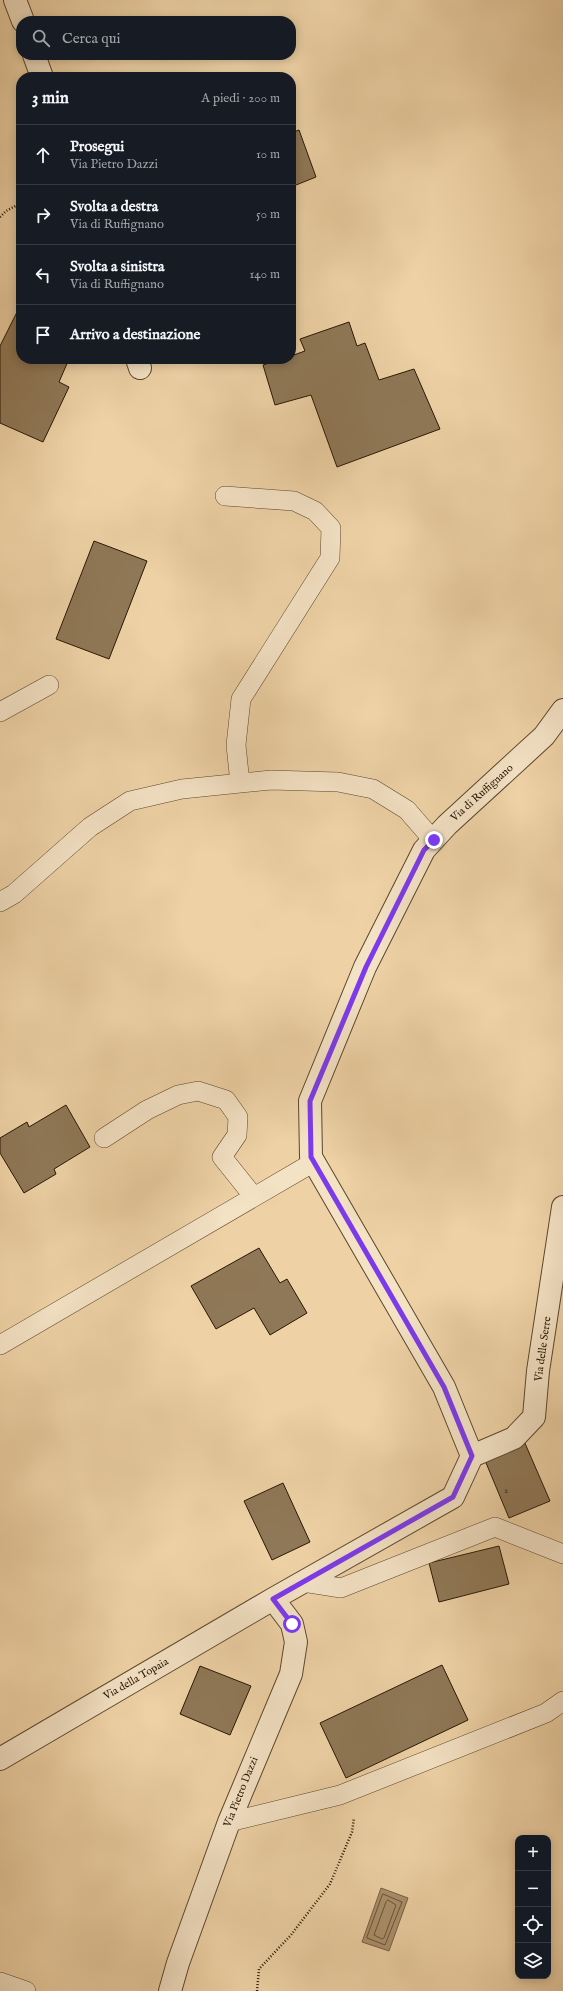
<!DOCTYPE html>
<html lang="it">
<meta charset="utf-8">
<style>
:root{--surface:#171b24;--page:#242831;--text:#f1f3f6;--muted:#9ea1a6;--line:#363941}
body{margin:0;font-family:"IM FELL English",serif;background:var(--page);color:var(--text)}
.controls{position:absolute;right:12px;bottom:12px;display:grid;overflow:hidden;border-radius:8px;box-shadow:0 2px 10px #0003}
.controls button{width:36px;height:36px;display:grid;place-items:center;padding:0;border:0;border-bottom:1px solid var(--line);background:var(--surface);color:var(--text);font:20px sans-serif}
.stop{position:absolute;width:12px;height:12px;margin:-9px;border:3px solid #7c3aed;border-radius:50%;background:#fff}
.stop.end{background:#7c3aed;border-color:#fff;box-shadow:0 1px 4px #0008}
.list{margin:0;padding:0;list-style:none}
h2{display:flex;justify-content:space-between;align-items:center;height:52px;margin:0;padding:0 16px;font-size:17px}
h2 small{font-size:13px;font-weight:400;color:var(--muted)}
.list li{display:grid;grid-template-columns:26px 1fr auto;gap:12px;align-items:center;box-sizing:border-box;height:60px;padding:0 16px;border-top:1px solid var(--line)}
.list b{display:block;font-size:15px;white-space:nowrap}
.list p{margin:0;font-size:13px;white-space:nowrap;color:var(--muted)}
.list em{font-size:13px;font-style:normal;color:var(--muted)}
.icon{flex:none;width:22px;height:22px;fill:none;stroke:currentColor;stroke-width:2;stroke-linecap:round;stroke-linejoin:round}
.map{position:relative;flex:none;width:563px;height:1991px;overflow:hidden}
.search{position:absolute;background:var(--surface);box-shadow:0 2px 10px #0003;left:16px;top:16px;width:280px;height:44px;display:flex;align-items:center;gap:10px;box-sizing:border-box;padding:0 14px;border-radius:16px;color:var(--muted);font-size:15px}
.panel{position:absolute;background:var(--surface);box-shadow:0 2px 10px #0003;left:16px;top:72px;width:280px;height:292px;border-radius:16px}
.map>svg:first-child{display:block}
.water{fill:#ab926e;stroke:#776143}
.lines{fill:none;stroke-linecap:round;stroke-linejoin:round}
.shore{stroke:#6a5438;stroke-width:1}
.building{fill:#8f7857;stroke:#281702}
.lane-casing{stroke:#5a462b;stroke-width:20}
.street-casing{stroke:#5a462b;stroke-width:24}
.path{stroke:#281702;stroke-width:2.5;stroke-dasharray:1 2;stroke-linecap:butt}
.lane{stroke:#f4e2c5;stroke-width:19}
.street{stroke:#f4e2c5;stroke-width:22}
.route{stroke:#7c3aed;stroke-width:5}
.labels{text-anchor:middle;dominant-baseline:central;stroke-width:3.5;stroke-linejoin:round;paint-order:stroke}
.number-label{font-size:9px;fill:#422f17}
.street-label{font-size:11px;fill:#281702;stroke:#f4e2c5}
</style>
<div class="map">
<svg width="563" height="1991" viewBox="0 0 563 1991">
<rect width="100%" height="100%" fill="#eed2a6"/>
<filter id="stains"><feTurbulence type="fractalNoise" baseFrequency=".005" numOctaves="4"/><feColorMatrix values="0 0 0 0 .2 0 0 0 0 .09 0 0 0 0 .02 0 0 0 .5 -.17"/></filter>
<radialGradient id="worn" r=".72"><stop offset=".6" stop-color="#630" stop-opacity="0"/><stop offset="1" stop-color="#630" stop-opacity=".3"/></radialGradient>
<!-- water -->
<path class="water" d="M 381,1888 L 408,1898 L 389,1951 L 362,1942 Z"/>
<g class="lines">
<!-- shore -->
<path class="shore" d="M 383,1894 L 402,1902 L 385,1945 L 367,1938 Z
M 388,1900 L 396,1905 L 384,1938 L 382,1939 L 374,1935 L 386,1902 Z"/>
</g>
<!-- building -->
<path class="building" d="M 299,130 L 316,177 L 291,187 L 291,133 Z
M 17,312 L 21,314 L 21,359 L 69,359 L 59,382 L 69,387 L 43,442 L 0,423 L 0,346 Z
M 349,322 L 357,346 L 365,343 L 379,380 L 414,369 L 440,429 L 337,467 L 311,395 L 275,405 L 263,365 L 282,359 L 291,359 L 291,356 L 305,351 L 300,339 Z
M 94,541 L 147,561 L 109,659 L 56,639 Z
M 66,1105 L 90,1147 L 54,1169 L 56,1174 L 24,1193 L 0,1153 L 0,1138 L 27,1122 L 29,1127 Z
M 259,1248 L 280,1283 L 287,1279 L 307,1313 L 270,1335 L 254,1308 L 216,1329 L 191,1286 Z
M 524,1441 L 550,1501 L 509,1518 L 484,1458 Z
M 283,1483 L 310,1542 L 272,1560 L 244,1501 Z
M 499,1546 L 509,1584 L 439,1602 L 429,1563 Z
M 442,1665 L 468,1720 L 346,1778 L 320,1723 Z
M 200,1666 L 251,1686 L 230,1735 L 180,1714 Z"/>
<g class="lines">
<defs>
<path id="lane" d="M 225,496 L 294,501 L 315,511 L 331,528 L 330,558 L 241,699 L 236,745 L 240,783
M 0,712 L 49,685
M 0,902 L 14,894 L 90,827 L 130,801 L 182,789 L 271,780 L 338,782 L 373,789 L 407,810 L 433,840
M 104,1138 L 147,1110 L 178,1095 L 198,1091 L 226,1100 L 238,1117 L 237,1135 L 222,1157 L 254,1197
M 0,1345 L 314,1162
M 303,1582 L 341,1588 L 495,1527 L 563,1554
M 229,1822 L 340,1795 L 546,1713 L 563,1701
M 0,1982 L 26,1991"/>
<path id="street" d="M 15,0 L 23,21
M 34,55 L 42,77
M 137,359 L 140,368
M 472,1456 L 514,1438 L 534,1417 L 538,1371 L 563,1207
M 0,1759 L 273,1599 L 453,1497 L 472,1456 L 444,1387 L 311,1157 L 310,1101 L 365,967 L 424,850 L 447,825 L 544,736 L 563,710
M 170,1991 L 178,1963 L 229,1822 L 291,1674 L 296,1642 L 292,1624 L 273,1599"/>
</defs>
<!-- lane casing -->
<use href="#lane" class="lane-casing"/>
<!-- street casing -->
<use href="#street" class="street-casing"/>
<!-- path -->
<path class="path" d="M 0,217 L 6,211 L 21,203
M 257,1991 L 259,1969 L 291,1935 L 330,1884 L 352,1832 L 354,1818"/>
<!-- lane -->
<use href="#lane" class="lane"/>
<!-- street -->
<use href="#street" class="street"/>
</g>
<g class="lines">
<!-- route -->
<path class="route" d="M 292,1624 L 273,1599 L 453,1497 L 472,1456 L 444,1387 L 311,1157 L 310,1101 L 366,967 L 424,850 L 434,840"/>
</g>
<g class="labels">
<!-- number labels -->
<g class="number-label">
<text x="506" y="1490">2</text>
</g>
<!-- street labels -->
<g class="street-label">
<text transform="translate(482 793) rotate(-42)">Via di Ruffignano</text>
<text transform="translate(543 1349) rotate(-82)">Via delle Serre</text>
<text transform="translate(136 1679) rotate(-30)">Via della Topaia</text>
<text transform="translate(241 1792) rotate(-68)">Via Pietro Dazzi</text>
</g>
</g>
<rect width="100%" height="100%" filter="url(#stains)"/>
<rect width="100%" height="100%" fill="url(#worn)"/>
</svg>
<div class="controls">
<button>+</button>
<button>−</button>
<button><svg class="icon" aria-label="locate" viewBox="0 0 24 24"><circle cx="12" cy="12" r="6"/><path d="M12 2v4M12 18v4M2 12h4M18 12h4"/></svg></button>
<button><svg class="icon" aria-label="layers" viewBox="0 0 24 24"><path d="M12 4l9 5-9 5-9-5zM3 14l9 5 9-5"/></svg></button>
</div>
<div class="stop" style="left:292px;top:1624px"></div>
<div class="stop end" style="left:434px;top:840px"></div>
<div class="search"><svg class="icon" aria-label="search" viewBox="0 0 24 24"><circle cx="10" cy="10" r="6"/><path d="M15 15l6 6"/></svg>Cerca qui</div>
<section class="panel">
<h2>3 min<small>A piedi · 200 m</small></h2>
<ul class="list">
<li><svg class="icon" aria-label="ahead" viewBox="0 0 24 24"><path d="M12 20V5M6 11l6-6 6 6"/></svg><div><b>Prosegui</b><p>Via Pietro Dazzi</p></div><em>10 m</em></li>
<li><svg class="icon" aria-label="right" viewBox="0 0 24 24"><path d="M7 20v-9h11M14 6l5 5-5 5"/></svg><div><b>Svolta a destra</b><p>Via di Ruffignano</p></div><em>50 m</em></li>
<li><svg class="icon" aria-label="left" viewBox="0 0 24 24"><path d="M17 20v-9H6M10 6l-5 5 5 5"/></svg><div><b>Svolta a sinistra</b><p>Via di Ruffignano</p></div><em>140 m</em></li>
<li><svg class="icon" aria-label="arrive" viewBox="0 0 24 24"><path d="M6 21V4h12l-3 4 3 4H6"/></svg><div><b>Arrivo a destinazione</b></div></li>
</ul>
</section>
</div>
